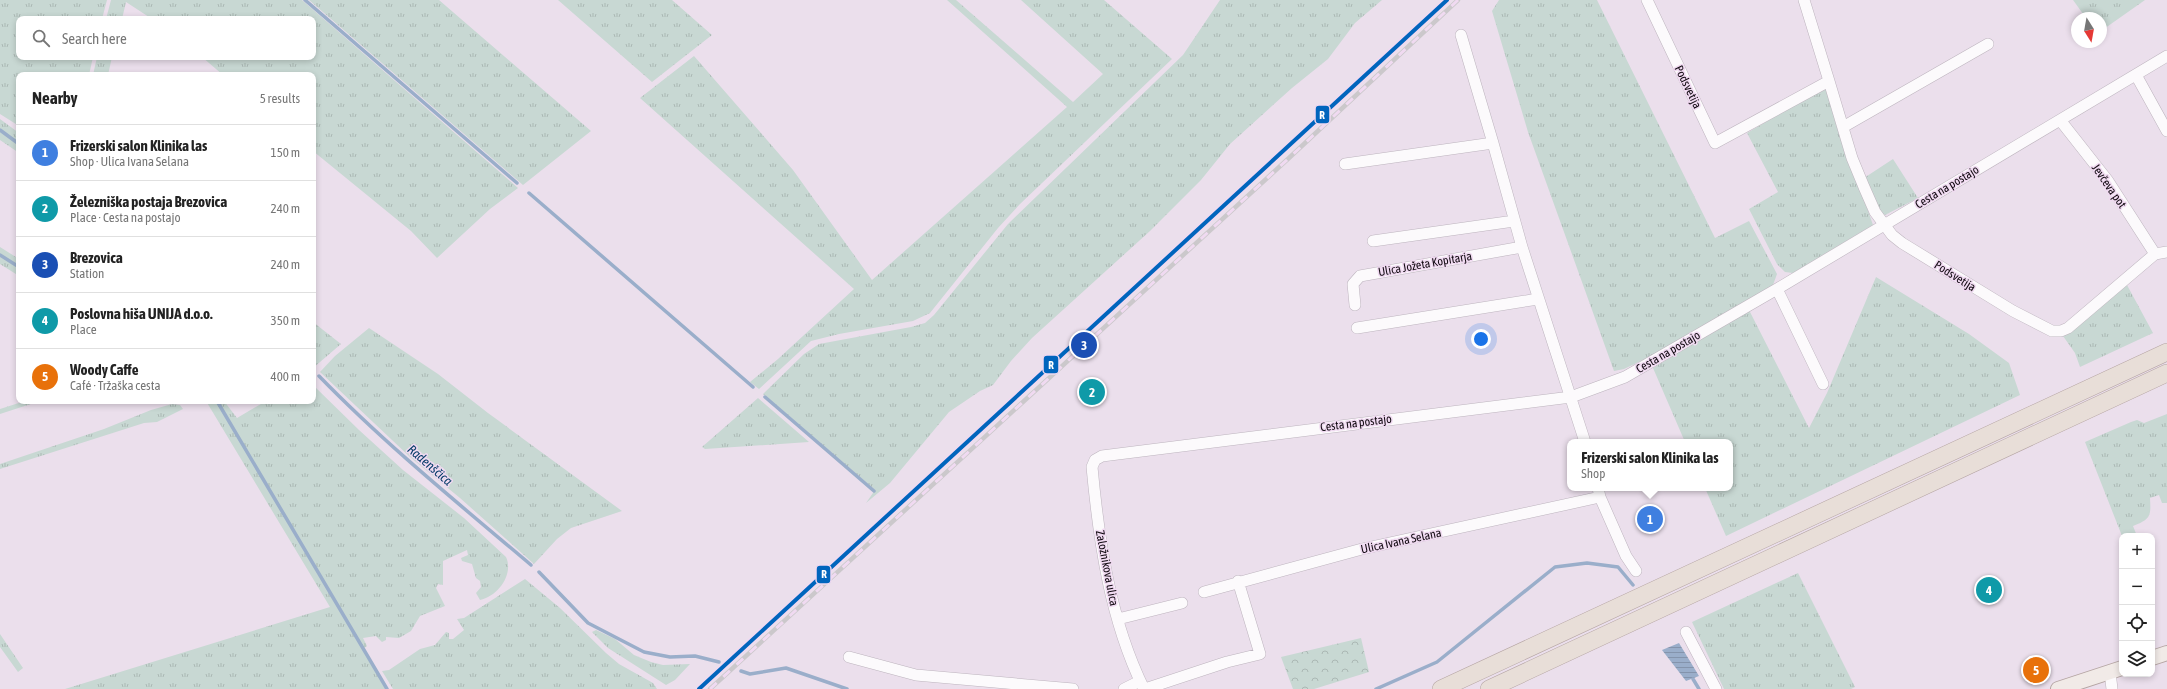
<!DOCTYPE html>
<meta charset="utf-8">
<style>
:root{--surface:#fff;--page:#f6f6f6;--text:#222;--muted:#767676;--line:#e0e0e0;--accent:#2563eb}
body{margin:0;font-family:"Asap Condensed",sans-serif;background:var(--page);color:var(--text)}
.controls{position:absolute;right:12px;bottom:12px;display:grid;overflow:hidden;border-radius:8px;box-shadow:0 2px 6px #0003}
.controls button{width:36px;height:36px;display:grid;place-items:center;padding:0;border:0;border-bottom:1px solid var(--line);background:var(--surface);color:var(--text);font:20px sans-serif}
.compass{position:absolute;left:2071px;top:12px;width:36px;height:36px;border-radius:50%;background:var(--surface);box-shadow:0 2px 6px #0003;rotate:169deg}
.you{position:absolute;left:1481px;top:339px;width:14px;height:14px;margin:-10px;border:3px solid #fff;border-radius:50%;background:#1a73e8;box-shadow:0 0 0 6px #1a73e833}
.badge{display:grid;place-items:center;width:26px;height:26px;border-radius:50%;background:var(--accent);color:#fff;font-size:13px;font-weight:700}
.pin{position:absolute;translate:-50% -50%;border:2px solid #fff;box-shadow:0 1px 4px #0006}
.popup{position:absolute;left:1567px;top:439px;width:166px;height:52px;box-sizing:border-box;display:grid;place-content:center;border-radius:8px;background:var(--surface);filter:drop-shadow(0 1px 3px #0005);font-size:13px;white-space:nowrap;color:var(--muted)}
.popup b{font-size:15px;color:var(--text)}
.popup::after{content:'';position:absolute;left:50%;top:100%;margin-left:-8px;border:8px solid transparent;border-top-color:var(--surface)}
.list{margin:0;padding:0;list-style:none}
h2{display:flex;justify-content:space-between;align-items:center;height:52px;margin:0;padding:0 16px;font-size:17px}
h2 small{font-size:13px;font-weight:400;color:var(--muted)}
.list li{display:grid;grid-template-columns:26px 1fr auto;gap:12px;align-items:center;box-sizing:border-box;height:56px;padding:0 16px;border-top:1px solid var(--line)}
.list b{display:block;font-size:15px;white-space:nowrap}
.list p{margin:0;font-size:13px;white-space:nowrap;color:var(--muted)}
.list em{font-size:13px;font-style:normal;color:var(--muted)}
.icon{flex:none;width:22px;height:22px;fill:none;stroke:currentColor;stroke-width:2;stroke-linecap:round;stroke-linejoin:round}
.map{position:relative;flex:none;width:2167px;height:689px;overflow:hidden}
.search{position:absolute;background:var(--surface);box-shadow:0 2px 6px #0003;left:16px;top:16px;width:300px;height:44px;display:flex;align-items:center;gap:10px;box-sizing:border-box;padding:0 14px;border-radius:8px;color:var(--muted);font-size:15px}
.panel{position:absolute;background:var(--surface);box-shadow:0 2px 6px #0003;left:16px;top:72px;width:300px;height:332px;border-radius:8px}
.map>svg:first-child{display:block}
.grass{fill:url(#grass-tufts)}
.forest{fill:url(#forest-crowns)}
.water{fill:url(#water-rules)}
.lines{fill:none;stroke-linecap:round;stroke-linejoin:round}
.stream{stroke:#9aaeca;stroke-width:3.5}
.minor-casing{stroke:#bdb4be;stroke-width:12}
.major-casing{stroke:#b5a5a3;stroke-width:16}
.highway-casing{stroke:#b5a5a3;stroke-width:18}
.minor{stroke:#fcfafc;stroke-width:11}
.major{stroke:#f1eae7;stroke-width:14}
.highway{stroke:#e8ded8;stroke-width:17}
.rail-casing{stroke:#cbc8cb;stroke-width:4.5}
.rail{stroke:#f0daf1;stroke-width:3;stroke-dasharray:9;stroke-linecap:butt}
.rail-1-casing{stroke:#f0daf1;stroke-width:7}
.rail-1{stroke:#0065bd;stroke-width:4}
.labels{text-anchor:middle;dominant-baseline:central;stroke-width:3;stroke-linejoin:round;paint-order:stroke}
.street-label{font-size:12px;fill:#100910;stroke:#f0daf1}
.water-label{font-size:13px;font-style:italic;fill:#053b68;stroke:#f0daf1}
.line-badge{stroke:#f0daf1;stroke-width:1.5}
.badge-label{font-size:11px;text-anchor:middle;font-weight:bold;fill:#fff}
</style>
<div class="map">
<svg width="2167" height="689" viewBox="0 0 2167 689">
<defs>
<pattern id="grass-tufts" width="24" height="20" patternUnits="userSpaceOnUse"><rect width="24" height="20" fill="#c8d8d3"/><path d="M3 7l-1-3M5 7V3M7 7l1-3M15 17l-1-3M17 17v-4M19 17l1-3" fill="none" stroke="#abb8b4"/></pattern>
<pattern id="forest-crowns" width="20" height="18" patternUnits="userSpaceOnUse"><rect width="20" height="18" fill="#c8d8d3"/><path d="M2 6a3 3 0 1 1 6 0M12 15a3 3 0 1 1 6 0" fill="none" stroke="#abb8b4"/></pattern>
<pattern id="water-rules" width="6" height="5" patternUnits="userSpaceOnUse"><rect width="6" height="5" fill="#9aaeca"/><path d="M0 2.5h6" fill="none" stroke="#8494ac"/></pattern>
</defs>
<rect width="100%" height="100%" fill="#ebdfec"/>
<!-- grass -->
<path class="grass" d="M 0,0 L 107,0 L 102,19 L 19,19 L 19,57 L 93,57 L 89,75 L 19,75 L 19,126 L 0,114 Z
M 111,0 L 302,0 L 518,188 L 490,209 L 437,258 L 411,231 L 313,151 L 313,75 L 223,75 L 202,57 L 313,57 L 313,19 L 152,19 L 126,2 L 122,19 L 106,19 Z
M 309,0 L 439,0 L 591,131 L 523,185 Z
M 558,0 L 672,0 L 712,35 L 652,82 Z
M 947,0 L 956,0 L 1073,102 L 1103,74 L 1021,0 L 1104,0 L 1172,59 L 1020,204 L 998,228 L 930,313 L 913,321 L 839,334 L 811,341 L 759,389 L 750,382 L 778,359 L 854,289 L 640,98 L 694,56 L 793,170 L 872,280 L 1067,107 Z
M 1220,0 L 1382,0 L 1355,23 L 1328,59 L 1292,88 L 1230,144 L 1201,180 L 1150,231 L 1032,338 L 1011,361 L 993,385 L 980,391 L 949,412 L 890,483 L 866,503 L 875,490 L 763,394 L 804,354 L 819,344 L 911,327 L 925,323 L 934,315 L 1008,224 L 1183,55 Z
M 1499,0 L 1597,0 L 1715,238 L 1749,221 L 1777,274 L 1773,285 L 1647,358 L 1624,369 L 1614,371 L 1528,132 L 1492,11 Z
M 2073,0 L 2145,0 L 2101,31 L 2101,18 L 2086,18 Z
M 97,57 L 112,57 L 108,75 L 93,75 Z
M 1825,87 L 1873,225 L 1793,273 L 1785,272 L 1777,264 L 1749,209 L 1778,192 L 1747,133 Z
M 0,119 L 19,133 L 19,153 L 0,140 Z
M 1893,159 L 1918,198 L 1885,215 L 1880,212 L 1864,178 Z
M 0,247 L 19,259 L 19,276 L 0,264 Z
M 1876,277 L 1969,334 L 2009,363 L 2020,395 L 1726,536 L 1705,488 L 1730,488 L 1730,442 L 1685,442 L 1653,368 L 1749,310 L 1809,428 L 1827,393 Z
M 2127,285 L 2153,333 L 2080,367 L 2075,353 L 2063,336 Z
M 313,322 L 341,344 L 313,368 Z
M 369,328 L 438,374 L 488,413 L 622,511 L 571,528 L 557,539 L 534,564 L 460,498 L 410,457 L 320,372 L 335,356 Z
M 313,385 L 359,430 L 403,470 L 464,518 L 506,557 C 514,574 498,596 480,600 L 476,593 L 481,587 L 480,581 L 476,578 L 472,564 L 462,561 L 461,558 L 468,555 L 467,550 L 443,561 L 443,585 L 438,584 L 436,588 L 445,606 L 420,616 L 411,631 L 399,638 L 386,637 L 386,640 L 382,642 L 376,636 L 363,638 L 367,646 L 363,649 L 387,689 L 65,689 L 330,607 L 206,401 L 224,401 L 237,418 L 266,401 L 313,401 Z
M 758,398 L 809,442 L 705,449 L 702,447 Z
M 25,401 L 40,401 L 0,414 L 0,409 Z
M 172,404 L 180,405 L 183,409 L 157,422 L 144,423 L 0,469 L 0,464 L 104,429 L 151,410 Z
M 2167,414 L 2167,503 L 2162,503 L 2159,495 L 2150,498 C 2151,516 2151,519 2133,526 L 2137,536 L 2122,536 L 2085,442 L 2131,422 L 2137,420 L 2144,423 Z
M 1798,573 L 1855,687 L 1851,689 L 1724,689 L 1692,622 Z
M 525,579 L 560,608 L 606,653 L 619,664 L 653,683 L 657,689 L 393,689 L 382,671 L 389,670 L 420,649 L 435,645 L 446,632 L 449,633 L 449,639 L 453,639 L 464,630 L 457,619 L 464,618 Z
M 596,630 L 615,639 L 634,655 L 651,662 L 663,665 L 690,664 L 675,680 L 666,685 L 608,648 L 592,632 Z
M 0,634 L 23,668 L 18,672 L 0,647 Z"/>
<!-- forest -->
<path class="forest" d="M 1361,638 L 1369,672 L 1314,689 L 1293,689 L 1281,657 Z"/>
<!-- water -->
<path class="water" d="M 1679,643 L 1699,676 L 1686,681 L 1662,650 Z"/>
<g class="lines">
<!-- stream -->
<path class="stream" d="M 305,0 L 517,183
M 0,130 L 19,144
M 529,193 L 753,387
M 0,255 L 19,267
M 319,376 C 385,444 459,504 531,565
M 765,397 L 874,491
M 217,401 L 387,689
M 539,572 L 588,623 L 644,652 L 670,657 L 695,656 L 719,662
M 741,671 L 750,674 L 786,668 L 847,689
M 1693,679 L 1699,689
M 1376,689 L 1437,662 L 1555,567 L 1587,563 L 1618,567 L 1633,585"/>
<defs>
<path id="minor" d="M 1647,0 L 1715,143 L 1829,81 L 1852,158 L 1864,187 L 1875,212 L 1892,235 L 1902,243 L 2013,311 L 2052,331 L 2061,331 L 2068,328 L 2155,254
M 1804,0 L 1829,81
M 1461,35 L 1493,143 L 1522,247 L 1585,442
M 2136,75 L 2167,131
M 2060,120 L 2108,181 L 2155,254
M 1843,127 L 1988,44
M 1345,164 L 1493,143
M 1373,241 L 1514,221
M 2155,254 L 2167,252
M 1777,289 L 1823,384
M 1355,305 L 1353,284 L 1360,276 L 1522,247
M 1357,328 L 1538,299
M 1598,488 L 1600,497 L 1626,556 L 1636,571
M 1204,592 L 1362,549 L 1600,497
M 1118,619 L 1182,603
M 1686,632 L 1716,689
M 849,657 L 916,675 L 1073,689
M 2110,672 L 2112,689
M 1124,689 L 1140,681
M 1144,689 C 1110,620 1099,542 1092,467 L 1095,460 L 1102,456 L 1571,397 L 1625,377 L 1777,289 L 2167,56
M 1145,689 L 1227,662 L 1260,654 L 1238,581"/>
<path id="major" d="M 2152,658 L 2167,653
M 2058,689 L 2122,668"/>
<path id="highway" d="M 1441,689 L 2167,352
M 1489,689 L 2167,373"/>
</defs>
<!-- minor casing -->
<use href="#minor" class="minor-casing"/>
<!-- major casing -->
<use href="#major" class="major-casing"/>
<!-- highway casing -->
<use href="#highway" class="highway-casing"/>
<!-- minor -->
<use href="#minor" class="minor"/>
<!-- major -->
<use href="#major" class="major"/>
<!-- highway -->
<use href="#highway" class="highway"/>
<defs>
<path id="rail" d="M 710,689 L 1289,158 L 1458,0"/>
</defs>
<!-- rail casing -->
<use href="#rail" class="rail-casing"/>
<!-- rail -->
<use href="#rail" class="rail"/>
<defs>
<path id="rail-1" d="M 699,689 L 1447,0"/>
</defs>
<!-- rail-1 casing -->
<use href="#rail-1" class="rail-1-casing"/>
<!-- rail-1 -->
<use href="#rail-1" class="rail-1"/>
</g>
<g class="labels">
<!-- street labels -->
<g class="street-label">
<text transform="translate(1688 87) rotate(64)">Podsvetija</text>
<text transform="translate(2109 186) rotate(55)">Jevčeva pot</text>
<text transform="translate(1947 187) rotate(-31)">Cesta na postajo</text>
<text transform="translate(1425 264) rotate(-10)">Ulica Jožeta Kopitarja</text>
<text transform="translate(1955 276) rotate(32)">Podsvetija</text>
<text transform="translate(1668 352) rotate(-30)">Cesta na postajo</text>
<text transform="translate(1356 423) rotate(-7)">Cesta na postajo</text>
<text transform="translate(1401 541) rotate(-12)">Ulica Ivana Selana</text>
<text transform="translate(1107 568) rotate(79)">Založnikova ulica</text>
</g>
<!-- water labels -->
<g class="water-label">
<text transform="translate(430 465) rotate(41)">Radenščica</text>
</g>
</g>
<g class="line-badge">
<rect x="1315" y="105" width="15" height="19" rx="4" fill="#0065bd"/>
<rect x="1043" y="355" width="16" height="19" rx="4" fill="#0065bd"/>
<rect x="816" y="565" width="15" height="19" rx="4" fill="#0065bd"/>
</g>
<g class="badge-label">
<text x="1322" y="119">R</text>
<text x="1051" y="369">R</text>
<text x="824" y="578">R</text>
</g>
</svg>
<div class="controls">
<button>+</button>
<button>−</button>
<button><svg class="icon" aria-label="locate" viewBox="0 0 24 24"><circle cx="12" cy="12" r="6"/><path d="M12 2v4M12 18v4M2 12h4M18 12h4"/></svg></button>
<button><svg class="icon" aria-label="layers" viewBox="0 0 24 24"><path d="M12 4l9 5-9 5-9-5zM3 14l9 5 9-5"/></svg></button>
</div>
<svg class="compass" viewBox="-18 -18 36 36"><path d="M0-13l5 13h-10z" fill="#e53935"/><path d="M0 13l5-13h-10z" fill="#767676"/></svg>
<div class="you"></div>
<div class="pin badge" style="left:1650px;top:519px;background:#3f7fe0">1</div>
<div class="popup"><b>Frizerski salon Klinika las</b>Shop</div>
<div class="pin badge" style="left:1092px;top:392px;background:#0f9aa8">2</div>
<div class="pin badge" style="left:1084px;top:345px;background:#1a4fb4">3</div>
<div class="pin badge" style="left:1989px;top:590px;background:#0f9aa8">4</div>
<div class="pin badge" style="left:2036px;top:670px;background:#e8710a">5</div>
<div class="search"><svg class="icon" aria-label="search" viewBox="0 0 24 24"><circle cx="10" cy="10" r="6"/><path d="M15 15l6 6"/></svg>Search here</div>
<section class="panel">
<h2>Nearby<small>5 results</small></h2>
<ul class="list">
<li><span class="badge" style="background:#3f7fe0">1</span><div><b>Frizerski salon Klinika las</b><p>Shop · Ulica Ivana Selana</p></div><em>150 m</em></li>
<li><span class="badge" style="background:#0f9aa8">2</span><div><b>Železniška postaja Brezovica</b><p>Place · Cesta na postajo</p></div><em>240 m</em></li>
<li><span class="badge" style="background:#1a4fb4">3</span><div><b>Brezovica</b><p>Station</p></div><em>240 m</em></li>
<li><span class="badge" style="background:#0f9aa8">4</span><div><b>Poslovna hiša UNIJA d.o.o.</b><p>Place</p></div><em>350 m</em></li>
<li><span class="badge" style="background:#e8710a">5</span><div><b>Woody Caffe</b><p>Café · Tržaška cesta</p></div><em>400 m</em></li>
</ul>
</section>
</div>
